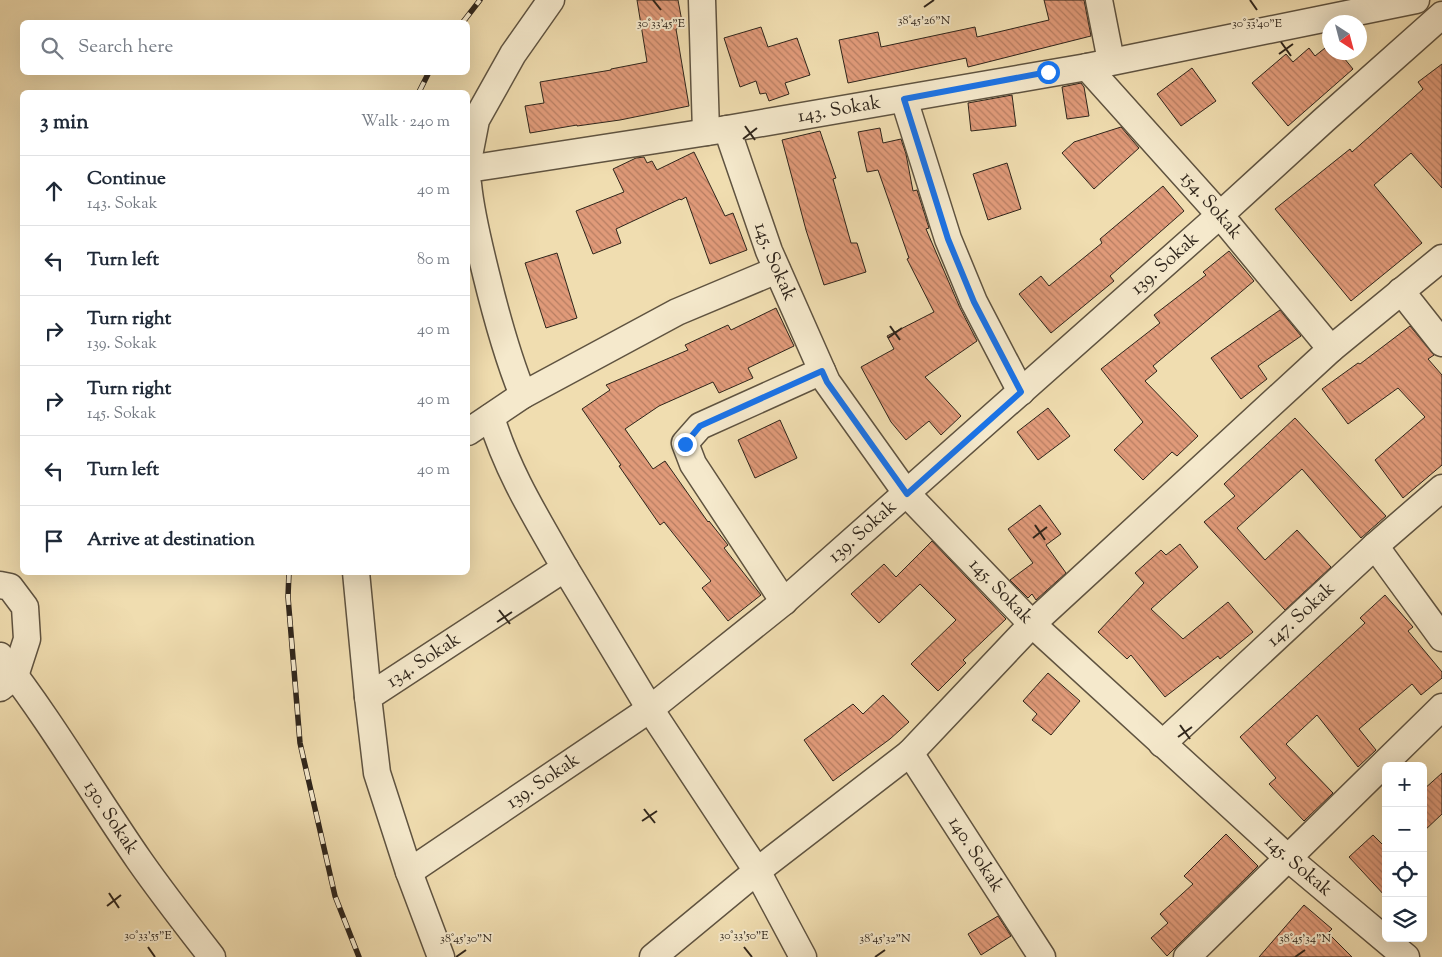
<!DOCTYPE html>
<meta charset="utf-8">
<style>
:root{--surface:#fff;--page:#f2f2f3;--text:#1f2937;--muted:#747a83;--line:#e0e1e3}
body{margin:0;font-family:"Sorts Mill Goudy",serif;background:var(--page);color:var(--text)}
.controls{position:absolute;right:15px;bottom:15px;display:grid;overflow:hidden;border-radius:8px;box-shadow:0 5px 20px #0002}
.controls button{width:45px;height:45px;display:grid;place-items:center;padding:0;border:0;border-bottom:1px solid var(--line);background:var(--surface);color:var(--text);font:25px sans-serif}
.compass{position:absolute;left:1322px;top:15px;width:45px;height:45px;border-radius:50%;background:var(--surface);box-shadow:0 5px 20px #0002;rotate:144deg}
.stop{position:absolute;width:15px;height:15px;margin:-11px;border:4px solid #1a73e8;border-radius:50%;background:#fff}
.stop.end{background:#1a73e8;border-color:#fff;box-shadow:0 1px 5px #0008}
.list{margin:0;padding:0;list-style:none}
h2{display:flex;justify-content:space-between;align-items:center;height:65px;margin:0;padding:0 20px;font-size:21px}
h2 small{font-size:16px;font-weight:400;color:var(--muted)}
.list li{display:grid;grid-template-columns:32px 1fr auto;gap:15px;align-items:center;box-sizing:border-box;height:70px;padding:0 20px;border-top:1px solid var(--line)}
.list b{display:block;font-size:19px;white-space:nowrap}
.list p{margin:0;font-size:16px;white-space:nowrap;color:var(--muted)}
.list em{font-size:16px;font-style:normal;color:var(--muted)}
.icon{flex:none;width:28px;height:28px;fill:none;stroke:currentColor;stroke-width:2;stroke-linecap:round;stroke-linejoin:round}
.map{position:relative;flex:none;width:1442px;height:957px;overflow:hidden}
.search{position:absolute;background:var(--surface);box-shadow:0 5px 20px #0002;left:20px;top:20px;width:450px;height:55px;display:flex;align-items:center;gap:12px;box-sizing:border-box;padding:0 18px;border-radius:8px;color:var(--muted);font-size:19px}
.panel{position:absolute;background:var(--surface);box-shadow:0 5px 20px #0002;left:20px;top:90px;width:450px;height:485px;border-radius:8px}
.map>svg:first-child{display:block}
.building{fill:url(#building-back-hatch);stroke:#2f251b}
.lines{fill:none;stroke-linecap:round;stroke-linejoin:round}
.street-casing{stroke:#5f5340;stroke-width:29}
.street{stroke:#f5e9cc;stroke-width:26}
.rail-casing{stroke:#2f251b;stroke-width:5.5}
.rail{stroke:#f5e9cc;stroke-width:4;stroke-dasharray:11;stroke-linecap:butt}
.route{stroke:#1a73e8;stroke-width:6}
.ticks{fill:none;stroke:#2f251b;stroke-width:2}
.labels{text-anchor:middle;dominant-baseline:central;stroke-width:4;stroke-linejoin:round;paint-order:stroke}
.street-label{font-size:19px;fill:#2f251b;stroke:#f5e9cc}
.ticks-label{font-size:12px;text-anchor:middle;fill:#2f251b;stroke:#f5e9cc;stroke-width:4;stroke-linejoin:round;paint-order:stroke}
</style>
<div class="map">
<svg width="1442" height="957" viewBox="0 0 1442 957">
<defs>
<pattern id="building-back-hatch" width="6" height="6" patternUnits="userSpaceOnUse" patternTransform="scale(1.25)"><rect width="6" height="6" fill="#e09a79"/><path d="M-1 5l2 2M0 0l6 6M5-1l2 2" fill="none" stroke="#b67d62"/></pattern>
</defs>
<rect width="100%" height="100%" fill="#f0ddb0"/>
<filter id="stains"><feTurbulence type="fractalNoise" baseFrequency=".004" numOctaves="4"/><feColorMatrix values="0 0 0 0 .2 0 0 0 0 .09 0 0 0 0 .02 0 0 0 .5 -.17"/></filter>
<radialGradient id="worn" r=".72"><stop offset=".6" stop-color="#630" stop-opacity="0"/><stop offset="1" stop-color="#630" stop-opacity=".3"/></radialGradient>
<!-- building -->
<path class="building" d="M 637,0 L 678,0 L 683,27 L 676,29 L 689,106 L 620,120 L 577,126 L 577,125 L 530,133 L 525,106 L 544,103 L 540,82 L 611,70 L 611,69 L 647,62 Z
M 1044,0 L 1084,0 L 1091,36 L 968,67 L 966,58 L 848,83 L 839,40 L 878,32 L 881,47 L 975,27 L 977,37 L 1049,20 Z
M 761,27 L 768,47 L 797,38 L 810,75 L 785,83 L 789,94 L 769,101 L 766,93 L 760,94 L 756,81 L 740,87 L 724,38 Z
M 1330,44 L 1330,52 L 1339,52 L 1353,69 L 1288,126 L 1252,83 L 1286,54 L 1293,62 L 1309,48 L 1315,56 Z
M 1442,64 L 1442,188 L 1411,153 L 1374,185 L 1422,243 L 1351,301 L 1275,209 L 1350,149 L 1352,152 L 1423,89 L 1418,82 Z
M 1192,68 L 1216,101 L 1181,126 L 1157,94 Z
M 1081,83 L 1084,87 L 1089,116 L 1067,119 L 1062,87 Z
M 1012,95 L 1016,126 L 971,131 L 968,103 Z
M 1121,127 L 1139,148 L 1094,189 L 1062,153 L 1074,142 Z
M 880,128 L 883,143 L 901,139 L 906,154 L 913,191 L 917,190 L 929,228 L 926,229 L 960,308 L 977,341 L 925,377 L 961,416 L 941,435 L 929,421 L 906,440 L 891,422 L 861,367 L 894,349 L 887,336 L 934,312 L 907,259 L 909,258 L 878,170 L 867,172 L 858,132 Z
M 820,131 L 836,178 L 833,179 L 851,243 L 857,243 L 866,272 L 824,285 L 806,230 L 782,140 Z
M 694,152 L 725,216 L 733,213 L 747,250 L 710,264 L 686,197 L 681,200 L 680,199 L 616,229 L 621,243 L 593,254 L 576,211 L 624,192 L 613,169 L 636,158 L 644,157 L 647,163 L 652,161 L 657,170 Z
M 1007,163 L 1021,209 L 988,220 L 973,174 Z
M 1163,186 L 1184,211 L 1110,276 L 1114,281 L 1051,333 L 1019,294 L 1041,276 L 1049,286 L 1102,243 L 1100,239 Z
M 1229,251 L 1254,281 L 1153,366 L 1157,371 L 1145,381 L 1198,436 L 1177,456 L 1172,452 L 1143,480 L 1114,450 L 1143,422 L 1101,369 L 1160,323 L 1154,315 L 1206,275 L 1203,272 Z
M 557,253 L 577,318 L 546,328 L 525,263 Z
M 776,308 L 794,346 L 748,368 L 753,378 L 719,393 L 713,382 L 659,406 L 625,429 L 653,469 L 665,461 L 708,522 L 709,521 L 728,545 L 724,548 L 761,595 L 728,621 L 702,588 L 711,581 L 664,522 L 660,525 L 619,466 L 621,465 L 582,409 L 610,390 L 606,385 L 688,350 L 685,345 L 728,325 L 731,330 Z
M 1280,310 L 1301,336 L 1258,366 L 1267,379 L 1241,399 L 1211,358 Z
M 1410,326 L 1434,355 L 1428,359 L 1442,375 L 1442,465 L 1403,498 L 1375,460 L 1425,417 L 1398,388 L 1348,424 L 1322,389 L 1358,363 L 1360,364 Z
M 1048,408 L 1070,436 L 1038,460 L 1017,432 Z
M 1295,418 L 1386,516 L 1361,538 L 1302,469 L 1237,528 L 1265,560 L 1297,530 L 1331,567 L 1285,610 L 1204,522 L 1235,496 L 1224,484 Z
M 780,420 L 797,458 L 755,478 L 738,440 Z
M 1040,505 L 1061,534 L 1046,545 L 1066,573 L 1036,600 L 1032,594 L 1028,598 L 1010,580 L 1033,563 L 1008,529 Z
M 932,541 L 1006,619 L 963,660 L 966,663 L 938,691 L 911,664 L 956,620 L 920,584 L 879,623 L 851,594 L 884,564 L 896,577 Z
M 1180,544 L 1198,567 L 1151,609 L 1183,639 L 1228,602 L 1253,632 L 1220,659 L 1218,656 L 1165,697 L 1131,655 L 1127,659 L 1098,632 L 1144,583 L 1135,573 L 1161,550 L 1166,555 Z
M 1385,595 L 1413,627 L 1408,631 L 1442,672 L 1442,678 L 1421,695 L 1412,684 L 1359,729 L 1376,750 L 1358,767 L 1317,715 L 1286,744 L 1333,793 L 1304,821 L 1269,784 L 1276,778 L 1240,737 L 1365,623 L 1360,618 Z
M 1048,673 L 1080,701 L 1051,735 L 1032,720 L 1037,714 L 1023,701 Z
M 883,695 L 909,722 L 890,739 L 833,781 L 804,740 L 853,704 L 863,714 Z
M 1442,773 L 1442,814 L 1423,832 L 1423,790 Z
M 1226,834 L 1258,866 L 1167,956 L 1151,938 L 1168,923 L 1160,914 L 1193,884 L 1184,876 Z
M 1373,835 L 1386,848 L 1386,897 L 1349,857 Z
M 1304,905 L 1332,929 L 1328,933 L 1352,957 L 1259,957 Z
M 998,916 L 1011,936 L 981,955 L 968,934 Z"/>
<g class="lines">
<defs>
<g id="street">
<path d="M 702,0 L 706,132"/>
<path d="M 1099,0 L 1111,61"/>
<path id="s1" d="M 1087,67 L 1220,215 L 1331,349"/>
<path d="M 904,99 L 948,239 L 974,302 L 1021,392"/>
<path id="s2" d="M 727,129 L 769,251 L 827,382 L 907,494 L 1032,624 L 1288,858 L 1406,957"/>
<path d="M 468,161 L 476,120 L 513,54 L 551,0"/>
<path id="s3" d="M 468,169 L 727,129 L 1087,67 L 1416,0"/>
<path d="M 468,184 C 471,215 479,245 486,274 C 496,315 507,356 523,395"/>
<path d="M 1401,291 L 1442,343"/>
<path d="M 468,432 L 523,395 L 677,312 L 777,270"/>
<path d="M 1375,546 L 1442,638"/>
<path d="M 565,568 L 650,709 L 757,871 L 803,957"/>
<path d="M 356,572 L 368,697"/>
<path d="M 0,585 L 10,587 L 25,607 L 27,639 L 15,676 L 0,688"/>
<path d="M 784,602 L 693,464 L 685,443 L 700,426 L 822,371"/>
<path id="s4" d="M 0,656 C 51,721 92,792 139,860 C 162,893 187,925 212,957"/>
<path id="s5" d="M 1162,744 L 1375,546 L 1442,488"/>
<path id="s6" d="M 910,753 L 1042,957"/>
<path id="s7" d="M 409,872 L 650,709 L 781,604 L 1220,215 L 1324,120 L 1442,15"/>
<path id="s8" d="M 441,957 L 409,872 L 377,773 L 368,697 L 565,568 C 536,517 508,473 491,417"/>
<path d="M 653,957 L 757,871 L 910,753 L 1032,624 L 1331,349 L 1442,258"/>
<path d="M 1187,957 L 1442,707"/>
</g>
</defs>
<!-- street casing -->
<use href="#street" class="street-casing"/>
<!-- street -->
<use href="#street" class="street"/>
<defs>
<path id="rail" d="M 463,22 L 480,0
M 419,92 L 429,72
M 289,572 L 288,597 L 300,743 L 335,896 L 359,957"/>
</defs>
<!-- rail casing -->
<use href="#rail" class="rail-casing"/>
<!-- rail -->
<use href="#rail" class="rail"/>
</g>
<g class="lines">
<!-- route -->
<path class="route" d="M 685,444 L 700,426 L 822,371 L 827,382 L 907,494 L 1021,392 L 974,302 L 948,239 L 904,99 L 1048,72"/>
</g>
<!-- ticks -->
<path class="ticks" d="M 653,0 L 661,10M 1250,0 L 1257,10M 924,7 L 934,0M 1281,42 L 1291,56M 1279,54 L 1293,44M 745,126 L 755,140M 743,139 L 757,128M 890,326 L 900,340M 888,338 L 902,328M 1035,525 L 1045,540M 1033,538 L 1047,527M 499,610 L 510,624M 497,622 L 512,612M 1180,725 L 1190,739M 1178,737 L 1192,727M 644,809 L 655,823M 642,821 L 657,811M 109,893 L 119,908M 107,906 L 121,895M 148,947 L 155,957M 744,947 L 752,957M 456,957 L 466,950M 875,957 L 885,950M 1295,957 L 1305,950"/>
<g class="labels">
<!-- street labels -->
<g class="street-label">
<text stroke="none"><textPath href="#s3" startOffset="376">143. Sokak</textPath></text>
<text stroke="none"><textPath href="#s1" startOffset="186">154. Sokak</textPath></text>
<text stroke="none"><textPath href="#s2" startOffset="141">145. Sokak</textPath></text>
<text stroke="none"><textPath href="#s7" startOffset="972">139. Sokak</textPath></text>
<text stroke="none"><textPath href="#s7" startOffset="568">139. Sokak</textPath></text>
<text stroke="none"><textPath href="#s2" startOffset="545">145. Sokak</textPath></text>
<text stroke="none"><textPath href="#s5" startOffset="190">147. Sokak</textPath></text>
<text stroke="none"><textPath href="#s8" startOffset="338">134. Sokak</textPath></text>
<text stroke="none"><textPath href="#s7" startOffset="162">139. Sokak</textPath></text>
<text stroke="none"><textPath href="#s4" startOffset="196">130. Sokak</textPath></text>
<text stroke="none"><textPath href="#s6" startOffset="121">140. Sokak</textPath></text>
<text stroke="none"><textPath href="#s2" startOffset="950">145. Sokak</textPath></text>
</g>
</g>
<g class="ticks-label">
<text x="924" y="24">38°45'26"N</text>
<text x="661" y="27">30°33'45"E</text>
<text x="1257" y="27">30°33'40"E</text>
<text x="148" y="939">30°33'55"E</text>
<text x="744" y="939">30°33'50"E</text>
<text x="466" y="942">38°45'30"N</text>
<text x="885" y="942">38°45'32"N</text>
<text x="1305" y="942">38°45'34"N</text>
</g>
<rect width="100%" height="100%" filter="url(#stains)"/>
<rect width="100%" height="100%" fill="url(#worn)"/>
</svg>
<div class="controls">
<button>+</button>
<button>−</button>
<button><svg class="icon" aria-label="locate" viewBox="0 0 24 24"><circle cx="12" cy="12" r="6"/><path d="M12 2v4M12 18v4M2 12h4M18 12h4"/></svg></button>
<button><svg class="icon" aria-label="layers" viewBox="0 0 24 24"><path d="M12 4l9 5-9 5-9-5zM3 14l9 5 9-5"/></svg></button>
</div>
<svg class="compass" viewBox="-18 -18 36 36"><path d="M0-13l5 13h-10z" fill="#e53935"/><path d="M0 13l5-13h-10z" fill="#747a83"/></svg>
<div class="stop" style="left:1048px;top:72px"></div>
<div class="stop end" style="left:685px;top:444px"></div>
<div class="search"><svg class="icon" aria-label="search" viewBox="0 0 24 24"><circle cx="10" cy="10" r="6"/><path d="M15 15l6 6"/></svg>Search here</div>
<section class="panel">
<h2>3 min<small>Walk · 240 m</small></h2>
<ul class="list">
<li><svg class="icon" aria-label="ahead" viewBox="0 0 24 24"><path d="M12 20V5M6 11l6-6 6 6"/></svg><div><b>Continue</b><p>143. Sokak</p></div><em>40 m</em></li>
<li><svg class="icon" aria-label="left" viewBox="0 0 24 24"><path d="M17 20v-9H6M10 6l-5 5 5 5"/></svg><div><b>Turn left</b></div><em>80 m</em></li>
<li><svg class="icon" aria-label="right" viewBox="0 0 24 24"><path d="M7 20v-9h11M14 6l5 5-5 5"/></svg><div><b>Turn right</b><p>139. Sokak</p></div><em>40 m</em></li>
<li><svg class="icon" aria-label="right" viewBox="0 0 24 24"><path d="M7 20v-9h11M14 6l5 5-5 5"/></svg><div><b>Turn right</b><p>145. Sokak</p></div><em>40 m</em></li>
<li><svg class="icon" aria-label="left" viewBox="0 0 24 24"><path d="M17 20v-9H6M10 6l-5 5 5 5"/></svg><div><b>Turn left</b></div><em>40 m</em></li>
<li><svg class="icon" aria-label="arrive" viewBox="0 0 24 24"><path d="M6 21V4h12l-3 4 3 4H6"/></svg><div><b>Arrive at destination</b></div></li>
</ul>
</section>
</div>
